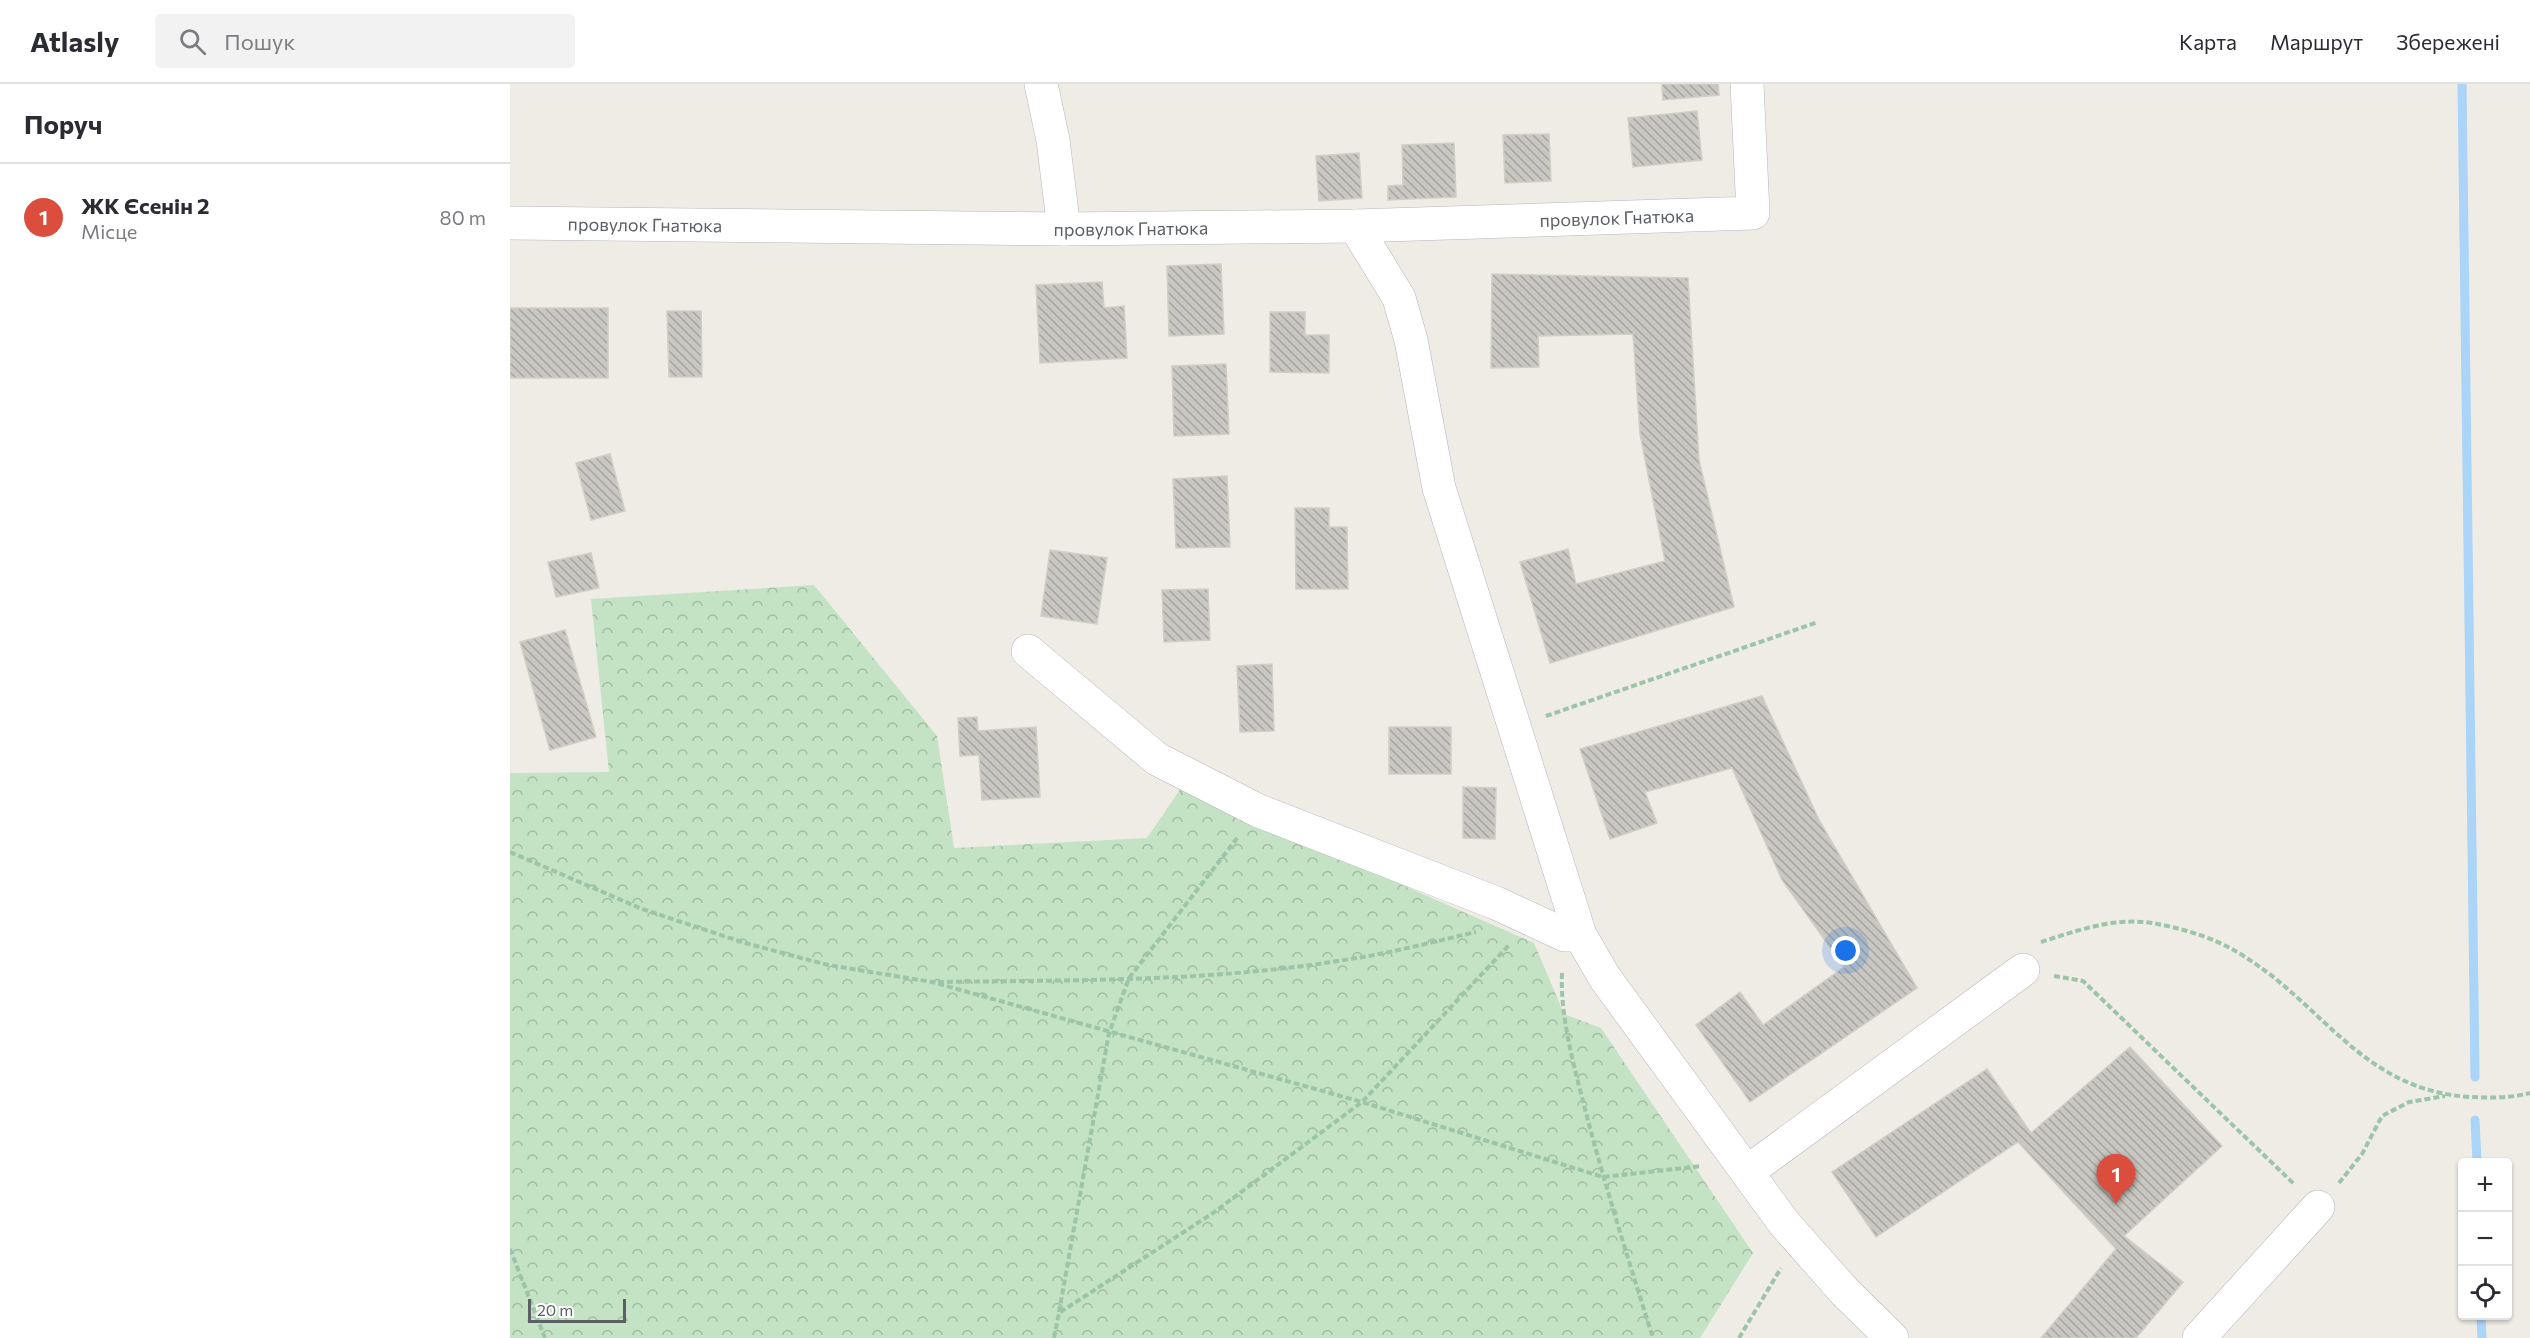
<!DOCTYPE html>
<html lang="uk">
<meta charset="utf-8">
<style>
:root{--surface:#fff;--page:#f2f2f3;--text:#2b2b33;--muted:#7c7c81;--line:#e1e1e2;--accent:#db4d3d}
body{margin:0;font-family:Commissioner,sans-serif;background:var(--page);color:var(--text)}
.controls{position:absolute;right:18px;bottom:18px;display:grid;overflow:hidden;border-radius:6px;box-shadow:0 2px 4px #0004}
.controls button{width:54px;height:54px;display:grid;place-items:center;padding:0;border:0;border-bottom:2px solid var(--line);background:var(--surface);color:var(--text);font:30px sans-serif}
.scale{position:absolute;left:18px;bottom:15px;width:98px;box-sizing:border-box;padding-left:6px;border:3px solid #5c6064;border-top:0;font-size:16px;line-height:21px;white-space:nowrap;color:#5c6064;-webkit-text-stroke:4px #fff;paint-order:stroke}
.you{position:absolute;left:1336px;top:867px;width:21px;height:21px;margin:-15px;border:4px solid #fff;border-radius:50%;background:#1a73e8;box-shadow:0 0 0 9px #1a73e833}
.badge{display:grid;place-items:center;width:39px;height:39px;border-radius:50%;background:var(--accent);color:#fff;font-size:20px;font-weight:700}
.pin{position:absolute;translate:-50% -50px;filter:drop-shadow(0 2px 3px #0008)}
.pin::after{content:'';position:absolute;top:32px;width:21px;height:18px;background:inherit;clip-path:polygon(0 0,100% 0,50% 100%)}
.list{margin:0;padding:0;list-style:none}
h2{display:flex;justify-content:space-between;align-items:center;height:78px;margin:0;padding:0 24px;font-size:26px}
h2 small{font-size:20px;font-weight:400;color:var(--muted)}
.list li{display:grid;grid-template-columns:39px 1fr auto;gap:18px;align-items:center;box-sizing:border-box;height:108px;padding:0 24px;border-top:2px solid var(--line)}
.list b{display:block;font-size:22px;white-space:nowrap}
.list p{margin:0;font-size:20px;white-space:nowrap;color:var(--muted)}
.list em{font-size:20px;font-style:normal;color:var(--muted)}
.icon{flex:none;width:33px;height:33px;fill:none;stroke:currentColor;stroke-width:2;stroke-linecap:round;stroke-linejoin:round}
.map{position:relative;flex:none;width:2020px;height:1254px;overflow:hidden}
header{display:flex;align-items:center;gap:36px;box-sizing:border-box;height:84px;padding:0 30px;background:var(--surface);border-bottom:2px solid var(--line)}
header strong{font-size:28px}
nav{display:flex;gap:33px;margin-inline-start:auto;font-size:21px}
.search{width:420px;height:54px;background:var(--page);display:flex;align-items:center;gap:15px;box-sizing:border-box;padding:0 21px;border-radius:6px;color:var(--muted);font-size:22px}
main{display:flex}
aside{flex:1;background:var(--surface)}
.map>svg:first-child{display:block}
.forest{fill:url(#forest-crowns)}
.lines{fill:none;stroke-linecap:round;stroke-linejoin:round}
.stream{stroke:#aad4f8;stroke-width:9}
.building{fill:url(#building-back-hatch);stroke:#d2cec3;stroke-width:1.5}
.minor-casing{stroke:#b5b7ba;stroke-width:34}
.path{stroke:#9cc4a9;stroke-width:4;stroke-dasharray:6 3;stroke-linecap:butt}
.minor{stroke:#fff;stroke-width:33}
.labels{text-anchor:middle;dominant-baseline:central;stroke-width:6;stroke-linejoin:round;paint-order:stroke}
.street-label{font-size:18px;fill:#5c6064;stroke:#fff}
</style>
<header>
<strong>Atlasly</strong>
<div class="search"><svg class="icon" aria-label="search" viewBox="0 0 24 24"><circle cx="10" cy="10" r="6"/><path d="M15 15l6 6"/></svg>Пошук</div>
<nav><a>Карта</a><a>Маршрут</a><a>Збережені</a></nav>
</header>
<main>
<aside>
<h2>Поруч<small></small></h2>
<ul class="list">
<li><span class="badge">1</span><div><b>ЖК Єсенін 2</b><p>Місце</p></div><em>80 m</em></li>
</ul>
</aside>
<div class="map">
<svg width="2020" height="1254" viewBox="0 0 2020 1254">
<defs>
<pattern id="forest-crowns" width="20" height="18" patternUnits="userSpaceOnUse" patternTransform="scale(1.5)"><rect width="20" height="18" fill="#c3e3c4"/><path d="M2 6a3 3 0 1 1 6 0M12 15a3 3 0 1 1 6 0" fill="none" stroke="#a2bba3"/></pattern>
<pattern id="building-back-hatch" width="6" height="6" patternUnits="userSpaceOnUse" patternTransform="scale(1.5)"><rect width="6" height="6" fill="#c9c7c2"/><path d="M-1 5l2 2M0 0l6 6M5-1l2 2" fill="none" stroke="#a6a5a1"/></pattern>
</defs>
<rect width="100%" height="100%" fill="#eeece5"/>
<!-- forest -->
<path class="forest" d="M 304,501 L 427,652 L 444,764 L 637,754 L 671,704 L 1024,859 L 1054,930 L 1091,944 L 1243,1169 L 1190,1254 L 0,1254 L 0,689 L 99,688 L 81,515 Z"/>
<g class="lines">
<!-- stream -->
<path class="stream" d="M 1952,0 L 1965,993
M 1965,1036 L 1967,1078
M 1971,1232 L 1972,1254"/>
</g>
<!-- building -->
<path class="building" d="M 1152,0 L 1208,0 L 1209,11 L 1153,16 Z
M 1187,27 L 1192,76 L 1123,83 L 1118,34 Z
M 1039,50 L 1041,97 L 995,99 L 993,51 Z
M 944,59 L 946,113 L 878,116 L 878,102 L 893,101 L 892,61 Z
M 849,69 L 852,114 L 809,117 L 806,72 Z
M 711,180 L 714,250 L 659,252 L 657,182 Z
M 982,190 L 1178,194 L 1189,376 L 1224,523 L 1040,579 L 1010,478 L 1058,465 L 1066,500 L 1155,477 L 1130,350 L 1123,250 L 1028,252 L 1029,283 L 981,284 Z
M 592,198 L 594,224 L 614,222 L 617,274 L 530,279 L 526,201 Z
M 0,224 L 98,224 L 98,294 L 0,294 Z
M 157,227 L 191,227 L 192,293 L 159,293 Z
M 760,228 L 795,228 L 795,251 L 819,251 L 819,289 L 760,288 Z
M 716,280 L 719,350 L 664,352 L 662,282 Z
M 100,370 L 115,427 L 81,436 L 66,379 Z
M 717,392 L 720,463 L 666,464 L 663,395 Z
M 785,424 L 819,424 L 819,443 L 837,443 L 838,505 L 786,505 Z
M 540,466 L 597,474 L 587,540 L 531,532 Z
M 81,469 L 89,504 L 46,513 L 38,478 Z
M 698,505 L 700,556 L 654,558 L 652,506 Z
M 55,546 L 86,653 L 40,666 L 10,558 Z
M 762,580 L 764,647 L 730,648 L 727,582 Z
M 1252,612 L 1309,736 L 1407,904 L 1240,1018 L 1186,941 L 1230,908 L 1253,941 L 1334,883 L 1272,796 L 1222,684 L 1135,708 L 1147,739 L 1100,755 L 1070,665 Z
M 467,633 L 468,647 L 526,643 L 530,713 L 472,716 L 469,671 L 450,672 L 448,634 Z
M 879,643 L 941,643 L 941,690 L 879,690 Z
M 953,703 L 986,704 L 985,755 L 953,754 Z
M 1620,963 L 1712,1062 L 1614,1152 L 1673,1198 L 1626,1254 L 1531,1254 L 1606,1165 L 1508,1058 L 1366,1153 L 1322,1088 L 1477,985 L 1521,1049 Z"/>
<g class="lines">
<defs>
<g id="minor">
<path d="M 531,0 L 543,56 L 554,145"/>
<path id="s1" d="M 0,139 L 554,145 L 845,142 L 1243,129 L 1237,0"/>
<path d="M 845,142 L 889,214 L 901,256 L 929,404 L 1070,851 L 1095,894 L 1274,1139 L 1335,1208 L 1382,1254"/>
<path d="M 518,567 L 647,675 L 749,727 L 986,819 L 1055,851 L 1070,851"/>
<path d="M 1237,1088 L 1513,886"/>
<path d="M 1689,1254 L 1808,1123"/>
</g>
</defs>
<!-- minor casing -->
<use href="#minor" class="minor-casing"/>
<!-- path -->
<path class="path" d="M 1036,632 L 1308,538
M 0,768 L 132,825 L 235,859 L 318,881 L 422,898 L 852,1018 L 1093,1093 L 1192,1082
M 1531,858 C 1566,847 1604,833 1642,839 C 1671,844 1702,853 1727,868 C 1813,918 1851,1007 1961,1013 C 1980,1014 2002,1014 2020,1009
M 1052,889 C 1050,933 1064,982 1075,1025 C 1095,1102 1119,1178 1143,1254
M 1544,892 L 1573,897 L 1784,1100
M 428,898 C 567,896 709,898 846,874 C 886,868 926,857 966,848
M 1829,1099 L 1852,1070 L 1872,1032 L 1899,1018 L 1935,1012
M 0,1165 L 35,1254
M 549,1228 L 599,949 L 619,894 L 728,753
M 544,1254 L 549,1229 L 703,1129 L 852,1018 L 1000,860
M 1229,1254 L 1271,1184"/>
<!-- minor -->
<use href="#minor" class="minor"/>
</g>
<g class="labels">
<!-- street labels -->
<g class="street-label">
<text stroke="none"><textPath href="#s1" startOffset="1107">провулок Гнатюка</textPath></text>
<text stroke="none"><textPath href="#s1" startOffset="135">провулок Гнатюка</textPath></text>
<text stroke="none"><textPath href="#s1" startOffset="621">провулок Гнатюка</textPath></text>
</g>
</g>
</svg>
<div class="controls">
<button>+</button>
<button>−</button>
<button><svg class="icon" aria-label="locate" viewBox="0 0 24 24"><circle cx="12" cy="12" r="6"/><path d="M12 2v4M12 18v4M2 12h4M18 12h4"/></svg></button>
</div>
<div class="scale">20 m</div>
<div class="you"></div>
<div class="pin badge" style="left:1606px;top:1120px">1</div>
</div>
</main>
